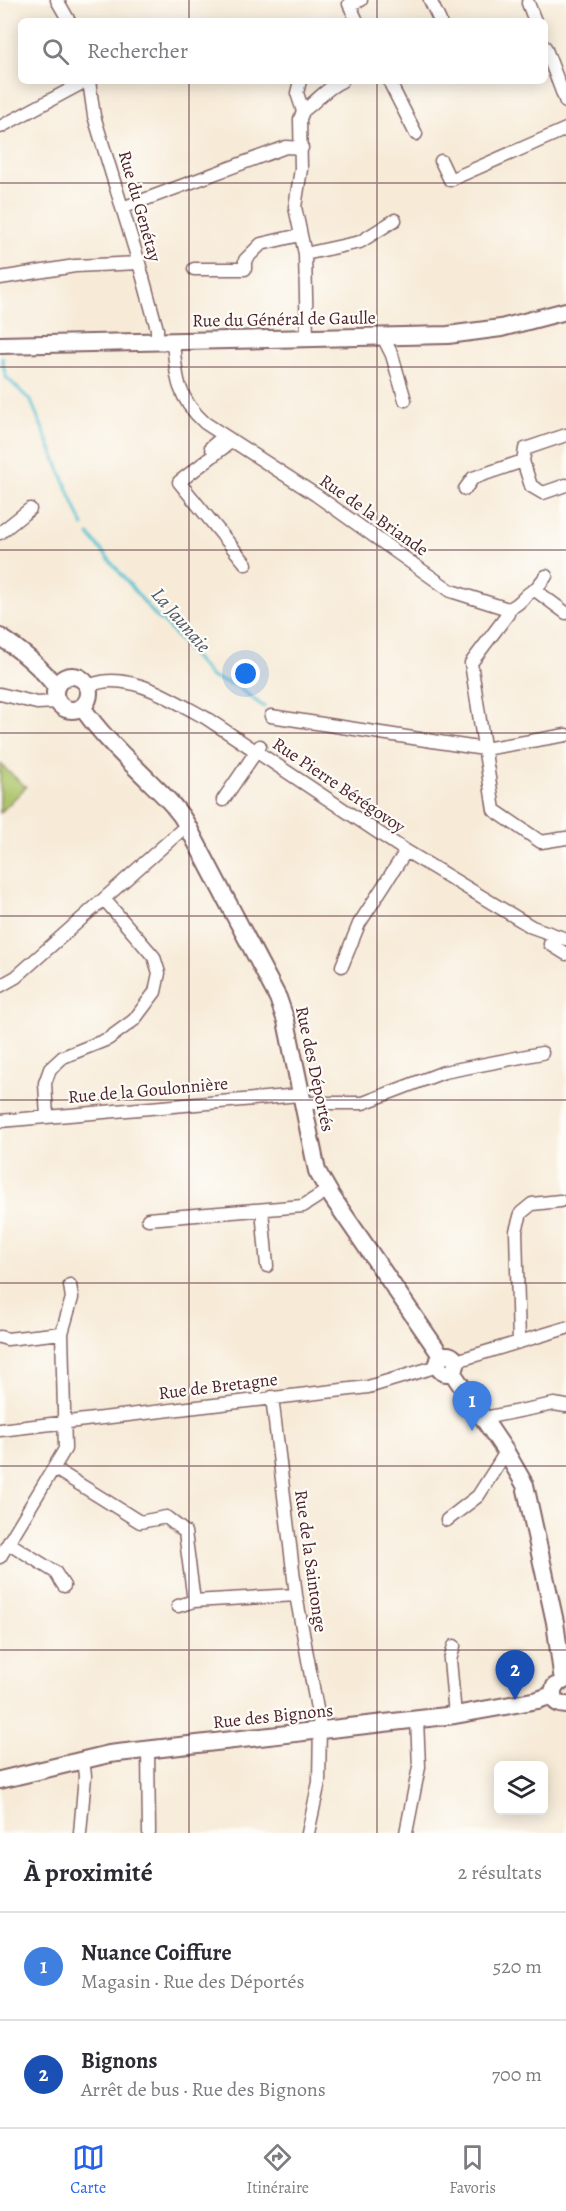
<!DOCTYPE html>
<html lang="fr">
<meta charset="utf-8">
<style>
:root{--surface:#fff;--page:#f2f2f3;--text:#2b2b33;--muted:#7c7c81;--line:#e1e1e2;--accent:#2563eb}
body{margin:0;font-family:Alegreya,serif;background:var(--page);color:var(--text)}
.controls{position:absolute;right:18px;bottom:18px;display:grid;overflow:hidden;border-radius:9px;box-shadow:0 3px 15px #0003}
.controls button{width:54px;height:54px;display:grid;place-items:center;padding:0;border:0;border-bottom:2px solid var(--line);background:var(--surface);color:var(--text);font:30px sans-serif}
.you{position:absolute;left:246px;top:674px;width:21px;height:21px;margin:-15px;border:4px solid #fff;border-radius:50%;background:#1a73e8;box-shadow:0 0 0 9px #1a73e833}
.badge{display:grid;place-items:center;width:39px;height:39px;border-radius:50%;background:var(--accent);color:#fff;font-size:20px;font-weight:700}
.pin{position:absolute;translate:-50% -50px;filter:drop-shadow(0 2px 3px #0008)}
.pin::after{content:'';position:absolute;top:32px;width:21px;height:18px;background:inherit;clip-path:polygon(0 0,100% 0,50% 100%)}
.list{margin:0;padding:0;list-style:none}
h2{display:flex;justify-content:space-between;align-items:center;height:78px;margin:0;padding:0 24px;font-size:26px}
h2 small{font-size:20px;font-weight:400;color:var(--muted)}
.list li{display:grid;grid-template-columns:39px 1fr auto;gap:18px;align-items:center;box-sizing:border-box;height:108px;padding:0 24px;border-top:2px solid var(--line)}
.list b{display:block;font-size:22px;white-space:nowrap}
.list p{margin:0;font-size:20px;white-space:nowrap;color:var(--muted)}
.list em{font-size:20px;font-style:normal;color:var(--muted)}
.icon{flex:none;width:33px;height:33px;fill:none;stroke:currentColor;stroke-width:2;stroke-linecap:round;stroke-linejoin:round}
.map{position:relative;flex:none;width:566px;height:1833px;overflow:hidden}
.search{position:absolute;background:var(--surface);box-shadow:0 3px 15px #0003;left:18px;right:18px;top:18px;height:66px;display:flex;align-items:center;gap:15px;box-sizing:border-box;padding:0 21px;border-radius:9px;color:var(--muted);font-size:22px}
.sheet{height:294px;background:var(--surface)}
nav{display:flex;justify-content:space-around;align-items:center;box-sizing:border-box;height:84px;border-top:2px solid var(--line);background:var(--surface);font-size:16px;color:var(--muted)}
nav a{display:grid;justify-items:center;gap:3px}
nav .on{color:var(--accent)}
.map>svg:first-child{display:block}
.green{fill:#adc66c;stroke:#7c724c;stroke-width:1.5}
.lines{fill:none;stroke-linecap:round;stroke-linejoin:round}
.stream{stroke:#58c2d3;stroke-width:3}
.street-casing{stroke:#876668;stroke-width:15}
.secondary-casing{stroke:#876668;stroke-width:20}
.street{stroke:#fff;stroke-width:12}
.secondary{stroke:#fff;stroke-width:16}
.grid{fill:none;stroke:#4a1f2b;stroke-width:1.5;stroke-opacity:0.55}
.labels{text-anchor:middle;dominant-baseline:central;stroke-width:4.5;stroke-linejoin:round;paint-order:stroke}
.street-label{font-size:18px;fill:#4a1f2b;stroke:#fdfcf7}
.water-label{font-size:20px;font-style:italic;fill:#4f5866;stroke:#fdfcf7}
</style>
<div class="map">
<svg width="566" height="1833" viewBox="0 0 566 1833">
<rect width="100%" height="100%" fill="#fdfcf7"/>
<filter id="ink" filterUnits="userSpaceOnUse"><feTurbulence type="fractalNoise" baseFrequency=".0167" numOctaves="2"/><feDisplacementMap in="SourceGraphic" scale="12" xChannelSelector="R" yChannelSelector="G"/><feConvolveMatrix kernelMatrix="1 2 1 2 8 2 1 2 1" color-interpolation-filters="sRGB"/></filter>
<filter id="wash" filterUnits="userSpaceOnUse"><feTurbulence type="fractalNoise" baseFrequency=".008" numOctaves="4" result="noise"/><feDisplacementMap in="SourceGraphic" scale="24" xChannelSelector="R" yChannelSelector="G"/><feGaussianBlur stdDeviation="1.35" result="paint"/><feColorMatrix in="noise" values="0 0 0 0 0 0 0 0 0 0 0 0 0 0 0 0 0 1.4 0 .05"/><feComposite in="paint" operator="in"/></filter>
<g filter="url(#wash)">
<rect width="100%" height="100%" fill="#f7ebd8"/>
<!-- green -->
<path class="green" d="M 0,764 L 26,787 L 0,813 Z"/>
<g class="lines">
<!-- stream -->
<path class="stream" d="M 2,358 L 6,377 L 31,401 L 83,526
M 89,535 L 158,619 L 163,621 L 211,677 L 235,685 L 264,707"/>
</g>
</g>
<g filter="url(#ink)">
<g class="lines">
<defs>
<path id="street" d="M 57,0 L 69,21
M 430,0 L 440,21
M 528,3 L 535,21
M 357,21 L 349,4 L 361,0
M 545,47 L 566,102
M 89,81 L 94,116 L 139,263 L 157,329 L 157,341
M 300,81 L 297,93 L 303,111 L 300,119 L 301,169 L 295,207 L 305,254 L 307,339
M 391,85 L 416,134
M 303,111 C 317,101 326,88 342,81
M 0,127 L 86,81
M 441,161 L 450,180 L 566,129
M 122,208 L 286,147 L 302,148
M 305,254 L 360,242 L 395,220
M 194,269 L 245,269 L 245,260 L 261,244 L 300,235
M 0,278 L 75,266 L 139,263
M 383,337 L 392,355 L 405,400
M 173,341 C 176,377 177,398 205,423 L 316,495 L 451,591 L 508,609
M 566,435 L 525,449 L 523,461 L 531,486 L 543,493 L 566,485
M 232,441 L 179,482 L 246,564
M 211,447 L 224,436
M 465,489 L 473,478 L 523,461
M 0,533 L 30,509
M 535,590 L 546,576
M 508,609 L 508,614 L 471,663 L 494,810 L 541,842 L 566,838
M 508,609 C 523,604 523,594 535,590 L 566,613
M 87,686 C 94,684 102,681 110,681 C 144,680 177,703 206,718 L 406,851 L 532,927 L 566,939
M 0,694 L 37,703 L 57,702
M 271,716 L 484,749 L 566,735
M 223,800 L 260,746
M 550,944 L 566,954
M 342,966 L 359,924 L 406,851
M 0,986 L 16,977 L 187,825
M 303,1103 L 363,1103 L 444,1072 L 542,1053
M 47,1117 L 45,1083 L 50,1069 L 63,1057 L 108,1039 L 134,1020 L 155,992 L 159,973 L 154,957 L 104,899
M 0,1121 L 300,1095
M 262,1210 L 267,1266
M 148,1219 L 303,1206 L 328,1190
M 0,1337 L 7,1339 L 62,1333
M 519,1342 L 516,1231 L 521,1213 L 532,1204 L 560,1201
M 456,1361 L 566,1328
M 272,1397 L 296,1595 L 320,1725 L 319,1782 L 308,1833
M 484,1418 L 554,1404 L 566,1406
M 0,1430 L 368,1387 L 438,1366
M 55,1469 L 140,1522 L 166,1517 L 185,1532 L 194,1601
M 447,1520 L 478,1496 L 506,1452
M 9,1543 L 55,1572 L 64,1586
M 0,1557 L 65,1449 L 62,1333 L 72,1298 L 70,1285
M 178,1606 L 194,1601 L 296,1595
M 454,1646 L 450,1660 L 455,1715
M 148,1749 L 149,1833
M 80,1833 L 85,1776 L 83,1760
M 406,1833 L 419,1767 L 417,1719"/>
<path id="secondary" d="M 0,345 L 448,335 L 501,328 L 566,311
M 0,637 C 22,651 40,666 56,687
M55 693a17 17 0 1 1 34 0a17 17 0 1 1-34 0Z
M 82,707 C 100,734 125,757 148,780 C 162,794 177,807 187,825 L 278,998 L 286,1021 L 317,1171 L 332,1197 L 442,1357
M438 1364a9 9 0 1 1 18 0a9 9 0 1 1-18 0Z
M 452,1372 L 506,1452 L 525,1485 L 555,1622 L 563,1681
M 555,1686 C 550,1696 554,1705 566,1705
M 0,1780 L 109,1754 L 455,1715 L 538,1700 L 552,1695"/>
</defs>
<!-- street casing -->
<use href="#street" class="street-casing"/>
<!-- secondary casing -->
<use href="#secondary" class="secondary-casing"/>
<!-- street -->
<use href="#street" class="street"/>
<!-- secondary -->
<use href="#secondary" class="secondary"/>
</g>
</g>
<!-- grid -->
<path class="grid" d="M 189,0 L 189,21M 377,0 L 377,21M 189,81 L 189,1833M 377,81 L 377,1833M 0,183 L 566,183M 0,367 L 566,367M 0,550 L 566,550M 0,733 L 566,733M 0,916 L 566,916M 0,1100 L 566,1100M 0,1283 L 566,1283M 0,1466 L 566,1466M 0,1650 L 566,1650"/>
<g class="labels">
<!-- street labels -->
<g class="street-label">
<text transform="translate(140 206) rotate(74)">Rue du Genétay</text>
<text transform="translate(284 319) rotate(-1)">Rue du Général de Gaulle</text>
<text transform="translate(374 515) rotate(35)">Rue de la Briande</text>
<text transform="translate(339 785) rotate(34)">Rue Pierre Bérégovoy</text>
<text transform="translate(315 1069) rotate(78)">Rue des Déportés</text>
<text transform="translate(148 1090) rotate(-5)">Rue de la Goulonnière</text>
<text transform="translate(218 1386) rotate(-7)">Rue de Bretagne</text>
<text transform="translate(311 1561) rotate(82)">Rue de la Saintonge</text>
<text transform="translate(273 1716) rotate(-6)">Rue des Bignons</text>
</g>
<!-- water labels -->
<g class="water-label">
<text transform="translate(181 620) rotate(49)">La Jaunaie</text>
</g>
</g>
</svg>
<div class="controls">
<button><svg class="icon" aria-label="layers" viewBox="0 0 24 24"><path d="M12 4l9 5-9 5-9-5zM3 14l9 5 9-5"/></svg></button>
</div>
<div class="you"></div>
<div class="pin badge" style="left:472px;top:1431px;background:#3f7fe0">1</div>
<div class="pin badge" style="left:515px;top:1700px;background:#1a4fb4">2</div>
<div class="search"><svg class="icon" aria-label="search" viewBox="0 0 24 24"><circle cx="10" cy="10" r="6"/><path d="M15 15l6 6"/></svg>Rechercher</div>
</div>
<section class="sheet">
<h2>À proximité<small>2 résultats</small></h2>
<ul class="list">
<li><span class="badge" style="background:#3f7fe0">1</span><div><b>Nuance Coiffure</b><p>Magasin · Rue des Déportés</p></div><em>520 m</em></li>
<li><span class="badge" style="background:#1a4fb4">2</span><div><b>Bignons</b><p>Arrêt de bus · Rue des Bignons</p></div><em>700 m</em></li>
</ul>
</section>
<nav>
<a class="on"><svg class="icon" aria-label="map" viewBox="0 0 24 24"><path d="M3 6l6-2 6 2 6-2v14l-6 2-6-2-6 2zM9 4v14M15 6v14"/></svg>Carte</a>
<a><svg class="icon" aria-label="directions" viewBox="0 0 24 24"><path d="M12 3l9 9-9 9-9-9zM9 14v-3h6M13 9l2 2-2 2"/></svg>Itinéraire</a>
<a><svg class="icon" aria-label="saved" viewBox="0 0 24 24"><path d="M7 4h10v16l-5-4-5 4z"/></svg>Favoris</a>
</nav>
